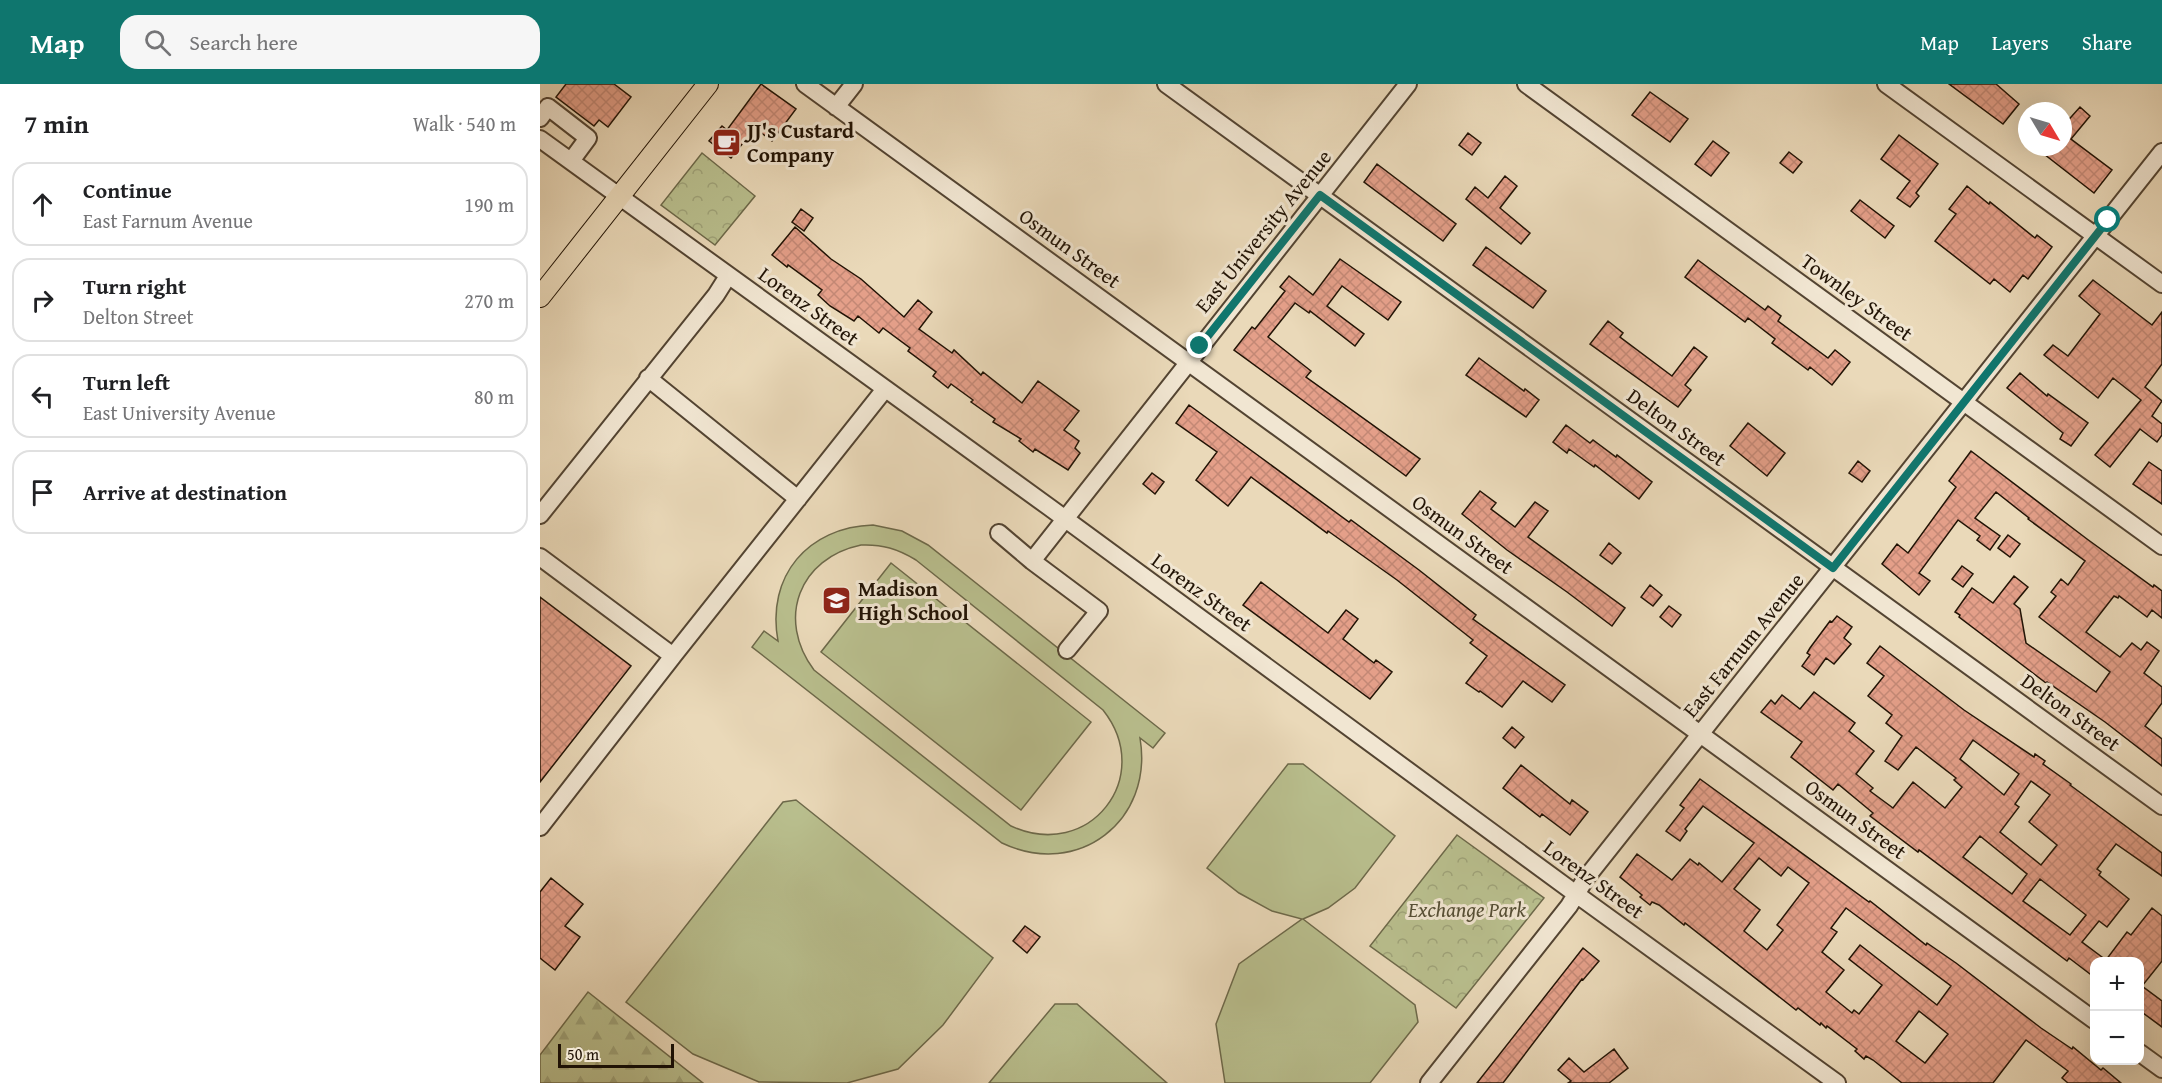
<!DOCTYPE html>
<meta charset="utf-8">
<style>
:root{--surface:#fff;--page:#f6f6f6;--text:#202124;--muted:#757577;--line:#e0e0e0;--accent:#0f766e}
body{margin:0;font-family:"Gentium Book Plus",serif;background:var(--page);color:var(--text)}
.controls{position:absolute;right:18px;bottom:18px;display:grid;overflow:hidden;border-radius:12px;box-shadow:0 6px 24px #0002}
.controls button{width:54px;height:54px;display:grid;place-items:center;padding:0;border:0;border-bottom:2px solid var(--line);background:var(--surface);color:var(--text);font:30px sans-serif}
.compass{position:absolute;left:1478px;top:18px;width:54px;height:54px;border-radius:50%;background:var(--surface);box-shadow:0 6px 24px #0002;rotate:128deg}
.scale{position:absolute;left:18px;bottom:15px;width:116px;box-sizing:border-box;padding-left:6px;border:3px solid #211305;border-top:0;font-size:16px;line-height:21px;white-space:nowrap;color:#211305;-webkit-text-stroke:4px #f1e6d2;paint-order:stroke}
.stop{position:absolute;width:18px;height:18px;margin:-14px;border:4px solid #0f766e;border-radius:50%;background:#fff}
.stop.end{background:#0f766e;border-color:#fff;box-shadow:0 2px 6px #0008}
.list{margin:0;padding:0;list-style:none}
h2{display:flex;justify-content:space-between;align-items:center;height:78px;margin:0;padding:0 24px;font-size:26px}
h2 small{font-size:20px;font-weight:400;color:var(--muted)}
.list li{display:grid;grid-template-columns:39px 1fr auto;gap:18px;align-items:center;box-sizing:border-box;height:84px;margin:0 12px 12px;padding:0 12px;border:2px solid var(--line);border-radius:18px}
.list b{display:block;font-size:22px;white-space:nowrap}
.list p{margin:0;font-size:20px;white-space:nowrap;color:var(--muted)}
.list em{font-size:20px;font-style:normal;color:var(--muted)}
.icon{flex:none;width:33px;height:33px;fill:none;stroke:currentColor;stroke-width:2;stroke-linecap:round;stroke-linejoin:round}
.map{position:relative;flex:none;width:1622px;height:999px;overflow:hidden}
header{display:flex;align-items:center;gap:36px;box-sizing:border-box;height:84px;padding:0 30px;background:var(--accent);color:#fff}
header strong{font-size:28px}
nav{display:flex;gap:33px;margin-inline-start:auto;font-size:21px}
.search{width:420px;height:54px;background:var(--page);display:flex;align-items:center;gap:15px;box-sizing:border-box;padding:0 21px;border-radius:18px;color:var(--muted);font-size:22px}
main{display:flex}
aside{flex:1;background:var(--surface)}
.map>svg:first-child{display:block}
.grass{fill:#b9bf8e;stroke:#6d694a;stroke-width:1.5;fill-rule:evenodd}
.forest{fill:url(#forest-firs);stroke:#6d694a;stroke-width:1.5}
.park{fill:url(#park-crowns);stroke:#6d694a;stroke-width:1.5}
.building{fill:url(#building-cross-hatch);stroke:#211305;stroke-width:1.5;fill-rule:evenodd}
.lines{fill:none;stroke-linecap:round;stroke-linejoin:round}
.minor-casing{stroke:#534432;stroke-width:20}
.major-casing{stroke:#211305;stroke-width:22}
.minor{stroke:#f1e6d2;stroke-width:16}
.major{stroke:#ead9b9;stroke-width:20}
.route{stroke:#0f766e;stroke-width:8}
.labels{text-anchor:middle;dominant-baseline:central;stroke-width:6;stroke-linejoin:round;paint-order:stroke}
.poi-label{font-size:21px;font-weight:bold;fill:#211305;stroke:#f1e6d2;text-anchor:start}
.street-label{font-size:21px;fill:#211305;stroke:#f1e6d2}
.park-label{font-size:21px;font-style:italic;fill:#564f35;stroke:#f1e6d2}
</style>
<header>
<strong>Map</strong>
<div class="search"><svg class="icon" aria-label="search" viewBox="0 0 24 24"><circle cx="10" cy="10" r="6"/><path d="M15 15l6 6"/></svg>Search here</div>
<nav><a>Map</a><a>Layers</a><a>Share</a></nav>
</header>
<main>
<aside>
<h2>7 min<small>Walk · 540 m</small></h2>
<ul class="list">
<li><svg class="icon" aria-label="ahead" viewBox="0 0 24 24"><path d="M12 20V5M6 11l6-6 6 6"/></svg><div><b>Continue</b><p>East Farnum Avenue</p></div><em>190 m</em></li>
<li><svg class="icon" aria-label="right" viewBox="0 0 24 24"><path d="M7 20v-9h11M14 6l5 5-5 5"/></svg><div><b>Turn right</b><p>Delton Street</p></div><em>270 m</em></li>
<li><svg class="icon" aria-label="left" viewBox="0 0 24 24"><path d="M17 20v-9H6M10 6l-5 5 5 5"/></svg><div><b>Turn left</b><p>East University Avenue</p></div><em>80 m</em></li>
<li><svg class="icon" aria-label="arrive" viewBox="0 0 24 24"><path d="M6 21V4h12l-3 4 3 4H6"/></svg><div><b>Arrive at destination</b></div></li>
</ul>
</aside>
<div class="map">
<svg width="1622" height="999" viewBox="0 0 1622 999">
<defs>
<pattern id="forest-firs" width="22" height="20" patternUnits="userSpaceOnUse" patternTransform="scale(1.5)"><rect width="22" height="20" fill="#b9bf8e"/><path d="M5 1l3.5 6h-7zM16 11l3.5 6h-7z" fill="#9fa379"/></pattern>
<pattern id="park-crowns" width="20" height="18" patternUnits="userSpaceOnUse" patternTransform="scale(1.5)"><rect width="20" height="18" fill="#b9bf8e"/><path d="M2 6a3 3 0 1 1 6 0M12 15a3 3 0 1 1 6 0" fill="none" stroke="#9fa379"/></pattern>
<pattern id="building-cross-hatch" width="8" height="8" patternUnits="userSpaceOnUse" patternTransform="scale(1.5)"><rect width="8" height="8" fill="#e49f89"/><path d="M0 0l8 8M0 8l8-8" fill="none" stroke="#c38875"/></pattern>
</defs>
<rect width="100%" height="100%" fill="#ead9b9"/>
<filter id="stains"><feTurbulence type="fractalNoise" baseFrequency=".00333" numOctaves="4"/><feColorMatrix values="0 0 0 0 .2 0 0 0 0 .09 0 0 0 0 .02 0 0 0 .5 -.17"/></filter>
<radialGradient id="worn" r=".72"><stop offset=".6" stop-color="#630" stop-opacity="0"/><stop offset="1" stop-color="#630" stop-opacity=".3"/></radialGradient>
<!-- grass -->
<path class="grass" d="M 333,441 L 362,447 L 388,461 L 625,649 L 613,664 L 600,654 C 614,737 538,795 462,759 L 212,563 L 224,547 L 238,557 C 226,492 268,443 333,441 ZM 321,461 C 342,460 358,465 376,476 L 563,626 C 616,693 549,778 471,742 L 274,586 C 236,535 259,474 321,461 Z
M 351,479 L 551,638 L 481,726 L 281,568 Z
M 748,680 L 763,680 L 855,752 L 815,804 L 788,824 L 763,835 L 875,921 L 878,938 L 830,999 L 685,999 L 676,940 L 699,880 L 762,835 L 732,827 L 699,809 L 667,784 Z
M 256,716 L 453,874 L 403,941 L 358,985 L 307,999 L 219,998 L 153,970 L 86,918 L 243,718 Z
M 515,920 L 537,920 L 627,999 L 449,999 Z"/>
<!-- forest -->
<path class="forest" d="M 48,908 L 163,999 L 0,999 L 0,971 Z"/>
<!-- park -->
<path class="park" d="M 162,69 L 215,112 L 175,161 L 121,121 Z
M 917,751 L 1004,814 L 916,924 L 830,862 Z"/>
<!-- building -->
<path class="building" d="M 26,0 L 74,0 L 91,13 L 68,43 L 59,36 L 54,42 L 16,13 Z
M 221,0 L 256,25 L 232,57 L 215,44 L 191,74 L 169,57 L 182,42 L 187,46 Z
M 1409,0 L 1456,0 L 1479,20 L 1463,40 Z
M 1110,8 L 1148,35 L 1130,58 L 1092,31 Z
M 1540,23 L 1550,32 L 1531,55 L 1572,86 L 1554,109 L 1495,63 L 1523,63 L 1523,42 Z
M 928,49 L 941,59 L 932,71 L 919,61 Z
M 1359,51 L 1398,80 L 1376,109 L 1379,112 L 1370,123 L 1357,114 L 1370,97 L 1341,75 Z
M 1173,57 L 1189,69 L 1171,92 L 1155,80 Z
M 1249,68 L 1262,78 L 1253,89 L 1240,79 Z
M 837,80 L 916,140 L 903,157 L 824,98 Z
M 965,92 L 977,102 L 960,124 L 990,149 L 981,160 L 926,115 L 935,103 L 948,114 Z
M 1427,102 L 1449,120 L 1450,118 L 1495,154 L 1497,151 L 1512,163 L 1488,195 L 1483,191 L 1470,208 L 1454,195 L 1450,200 L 1395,157 L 1416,130 L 1409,125 Z
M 1320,116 L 1354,142 L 1345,154 L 1311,127 Z
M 261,125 L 273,134 L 264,147 L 252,138 Z
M 255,143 L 291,175 L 321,195 L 364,233 L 378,216 L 392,228 L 379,245 L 412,269 L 414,266 L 441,291 L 443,288 L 482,319 L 498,297 L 539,327 L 524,346 L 539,357 L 535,364 L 540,369 L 528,386 L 495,365 L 493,368 L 479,357 L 481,355 L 453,338 L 455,335 L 431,318 L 433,316 L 411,300 L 408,304 L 393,292 L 396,288 L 368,267 L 370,264 L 343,244 L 339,249 L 318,232 L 314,237 L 290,222 L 278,211 L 282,206 L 248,181 L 247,183 L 232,171 Z
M 946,163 L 1006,207 L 993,224 L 933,181 Z
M 800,175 L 861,218 L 848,236 L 802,202 L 787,222 L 824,250 L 815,262 L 770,227 L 769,229 L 755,219 L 728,253 L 771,287 L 766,293 L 880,375 L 866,392 L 694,266 L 712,243 L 715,245 L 745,207 L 740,203 L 749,192 L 773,211 Z
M 1158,176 L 1225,226 L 1228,222 L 1241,232 L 1238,237 L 1288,274 L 1295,266 L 1310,278 L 1292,301 L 1270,283 L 1268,286 L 1232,259 L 1235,255 L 1208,234 L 1205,238 L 1145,193 Z
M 1553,196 L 1612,241 L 1622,228 L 1622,280 L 1605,303 L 1622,317 L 1612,332 L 1622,340 L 1622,351 L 1617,358 L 1600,345 L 1570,383 L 1555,371 L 1601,316 L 1573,294 L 1558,314 L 1504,271 L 1513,261 L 1528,272 L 1560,230 L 1539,212 Z
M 1068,237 L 1083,249 L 1080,253 L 1132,292 L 1154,263 L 1167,273 L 1145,301 L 1151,306 L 1138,323 L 1050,260 Z
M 939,274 L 984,307 L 985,305 L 999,316 L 986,333 L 926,291 Z
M 1480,289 L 1507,312 L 1508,310 L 1548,339 L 1531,362 L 1520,355 L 1523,349 L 1467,304 Z
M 649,321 L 809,438 L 811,436 L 879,486 L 936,531 L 933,535 L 1025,601 L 1012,618 L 983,597 L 962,623 L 940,607 L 939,608 L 926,599 L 947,572 L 930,559 L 933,556 L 857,496 L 788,447 L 787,449 L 711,393 L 688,422 L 656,396 L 677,368 L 636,339 Z
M 1208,339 L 1245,369 L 1227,392 L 1190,362 Z
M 1026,341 L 1050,359 L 1053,356 L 1076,373 L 1077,371 L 1112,398 L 1099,415 L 1055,381 L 1054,383 L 1029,365 L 1027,369 L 1013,358 Z
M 1431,367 L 1547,455 L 1613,503 L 1614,501 L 1622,507 L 1622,534 L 1612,526 L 1607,533 L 1579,512 L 1578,514 L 1574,512 L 1546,548 L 1580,573 L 1592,559 L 1601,566 L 1607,558 L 1619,567 L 1604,589 L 1622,603 L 1622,619 L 1605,642 L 1622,655 L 1622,682 L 1565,638 L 1507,598 L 1506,599 L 1419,533 L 1420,531 L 1415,528 L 1432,504 L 1453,519 L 1474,492 L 1488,503 L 1474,520 L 1480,525 L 1486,559 L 1556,608 L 1570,588 L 1499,533 L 1516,512 L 1511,508 L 1521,495 L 1528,501 L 1545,477 L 1488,435 L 1489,434 L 1456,408 L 1435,434 L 1460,452 L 1450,466 L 1437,456 L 1440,452 L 1418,436 L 1379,489 L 1390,497 L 1379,511 L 1342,480 L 1357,460 L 1368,469 L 1416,403 L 1409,397 Z
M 1318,377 L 1330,387 L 1322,398 L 1309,389 Z
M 1609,378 L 1622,387 L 1622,420 L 1593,400 Z
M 612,389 L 624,398 L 615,410 L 603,400 Z
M 940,407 L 956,419 L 951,425 L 975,443 L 995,418 L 1008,427 L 988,453 L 1085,524 L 1072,542 L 1027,508 L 967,466 L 922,430 Z
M 1468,451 L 1480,460 L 1470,473 L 1458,464 Z
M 1069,459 L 1081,469 L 1072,480 L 1060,471 Z
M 1422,482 L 1433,490 L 1423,503 L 1412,495 Z
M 721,498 L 788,549 L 806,526 L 818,535 L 803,555 L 834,579 L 836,576 L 852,588 L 830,615 L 703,521 Z
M 1110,501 L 1122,511 L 1113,522 L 1101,513 Z
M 0,513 L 91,582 L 0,698 Z
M 1129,522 L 1141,531 L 1132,543 L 1120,533 Z
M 1297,532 L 1312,543 L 1304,554 L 1311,560 L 1294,580 L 1286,574 L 1274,591 L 1262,582 L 1270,571 L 1267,569 L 1270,564 L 1290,537 L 1292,538 Z
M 1340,562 L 1424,626 L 1494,673 L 1495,670 L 1505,677 L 1503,680 L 1531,700 L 1530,701 L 1622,769 L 1622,792 L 1576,760 L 1557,785 L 1561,788 L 1559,791 L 1589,815 L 1567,843 L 1559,837 L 1542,858 L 1566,876 L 1587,848 L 1591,851 L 1612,824 L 1622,832 L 1622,877 L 1602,902 L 1622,917 L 1622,943 L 1599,926 L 1599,878 L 1554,878 L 1554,893 L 1529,874 L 1527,877 L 1379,766 L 1378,768 L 1330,732 L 1333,729 L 1298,700 L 1293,706 L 1251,673 L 1262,658 L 1221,628 L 1231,616 L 1235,620 L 1242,611 L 1260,625 L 1274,608 L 1315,639 L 1309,647 L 1334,667 L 1316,690 L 1333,704 L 1330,707 L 1353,724 L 1373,698 L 1405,724 L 1422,703 L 1414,696 L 1416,694 L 1376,663 L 1358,686 L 1345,677 L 1362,652 L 1346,639 L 1352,631 L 1328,612 L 1344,592 L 1327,579 ZM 1433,656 L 1479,690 L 1464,711 L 1420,675 ZM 1491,697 L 1510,711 L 1489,738 L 1517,761 L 1501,781 L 1460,748 L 1479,723 L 1475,720 ZM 1440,752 L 1487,790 L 1472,810 L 1423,773 ZM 1500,795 L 1546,831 L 1530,851 L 1483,817 Z
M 972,643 L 984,653 L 975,664 L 963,654 Z
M 981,681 L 1030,720 L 1032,716 L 1048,728 L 1030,751 L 1002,730 L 1000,733 L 963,704 Z
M 1160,695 L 1329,818 L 1330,817 L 1386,861 L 1387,859 L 1416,879 L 1501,944 L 1532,965 L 1533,963 L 1561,986 L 1563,984 L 1581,999 L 1528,999 L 1522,994 L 1528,987 L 1486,956 L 1453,999 L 1362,999 L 1333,976 L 1326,972 L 1324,975 L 1315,967 L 1317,965 L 1287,942 L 1286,944 L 1281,939 L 1280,941 L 1258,924 L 1256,926 L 1145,839 L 1144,841 L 1119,821 L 1112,818 L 1110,821 L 1100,813 L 1102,811 L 1080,793 L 1097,770 L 1132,796 L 1150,775 L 1158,781 L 1159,779 L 1182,798 L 1214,759 L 1163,722 L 1145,745 L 1147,747 L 1140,757 L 1126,747 L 1144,724 L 1140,721 ZM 1219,774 L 1241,792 L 1248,783 L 1269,799 L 1237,841 L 1243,846 L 1227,866 L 1204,847 L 1220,826 L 1194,805 ZM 1306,824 L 1411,902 L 1397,921 L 1320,861 L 1309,875 L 1342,901 L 1319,930 L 1314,926 L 1312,929 L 1286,908 L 1304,886 L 1282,868 L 1297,848 L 1291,844 ZM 1379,927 L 1408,950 L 1385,979 L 1356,957 Z
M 11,794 L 43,820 L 25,842 L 40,853 L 15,886 L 0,874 L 0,808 Z
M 485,842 L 500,853 L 487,869 L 473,857 Z
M 1043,864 L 1059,877 L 1043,896 L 1042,895 L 963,999 L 937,999 Z
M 1074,965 L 1088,984 L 1069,999 L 1028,999 L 1031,997 L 1018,986 L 1029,974 L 1044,988 Z"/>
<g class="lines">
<defs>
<path id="minor" d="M 265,0 L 1554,936
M 626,0 L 1622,722
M 986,0 L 1622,462
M 1346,0 L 1622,200
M 296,23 L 314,0
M 0,34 L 8,23 L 48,54 L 31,77
M 0,55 L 509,423 L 1036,810 L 1297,999
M 108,294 L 258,415
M 0,431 L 176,211 L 188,192
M 459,449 L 492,477 L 559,527 L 527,566
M 0,473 L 133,572 L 345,305
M 492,477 L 868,0
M 0,743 L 133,572
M 1600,969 L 1622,985
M 889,999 L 1029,822 L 1046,794 L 1622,68"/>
<path id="major" d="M 0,213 L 168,0"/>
</defs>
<!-- minor casing -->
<use href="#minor" class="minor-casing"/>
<!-- major casing -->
<use href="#major" class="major-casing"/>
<!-- minor -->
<use href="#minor" class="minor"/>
<!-- major -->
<use href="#major" class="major"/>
</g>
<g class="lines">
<!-- route -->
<path class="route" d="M 660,262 L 780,111 L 1293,484 L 1568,136"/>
</g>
<!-- icons -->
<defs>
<symbol id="cafe-square" viewBox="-11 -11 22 22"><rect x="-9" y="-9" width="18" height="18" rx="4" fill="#8f2418" stroke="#f1e6d2"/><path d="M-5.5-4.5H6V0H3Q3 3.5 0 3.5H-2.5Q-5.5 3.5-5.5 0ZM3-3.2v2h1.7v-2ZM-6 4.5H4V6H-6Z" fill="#fff"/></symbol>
<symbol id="school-square" viewBox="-11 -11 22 22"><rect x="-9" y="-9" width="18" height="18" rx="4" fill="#8f2418" stroke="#f1e6d2"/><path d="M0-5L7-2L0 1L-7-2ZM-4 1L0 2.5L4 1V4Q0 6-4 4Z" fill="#fff"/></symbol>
</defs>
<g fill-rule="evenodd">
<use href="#cafe-square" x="170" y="42" width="33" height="33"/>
<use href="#school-square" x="280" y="500" width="33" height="33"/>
</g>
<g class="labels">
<!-- poi labels -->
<g class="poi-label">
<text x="207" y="46">JJ's Custard<tspan x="207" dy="24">Company</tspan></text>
<text x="318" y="504">Madison<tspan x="318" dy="24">High School</tspan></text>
</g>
<!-- street labels -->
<g class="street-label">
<text transform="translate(723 147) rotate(-51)">East University Avenue</text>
<text transform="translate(530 164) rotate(36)">Osmun Street</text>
<text transform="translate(1317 213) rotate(36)">Townley Street</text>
<text transform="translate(269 222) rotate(36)">Lorenz Street</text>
<text transform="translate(1137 343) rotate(36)">Delton Street</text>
<text transform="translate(923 450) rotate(36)">Osmun Street</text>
<text transform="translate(662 508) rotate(36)">Lorenz Street</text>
<text transform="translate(1203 561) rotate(-51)">East Farnum Avenue</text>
<text transform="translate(1531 628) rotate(36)">Delton Street</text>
<text transform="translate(1316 735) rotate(36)">Osmun Street</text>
<text transform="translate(1054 795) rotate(36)">Lorenz Street</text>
</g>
<!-- park labels -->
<g class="park-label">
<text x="927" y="825">Exchange Park</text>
</g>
</g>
<rect width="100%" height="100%" filter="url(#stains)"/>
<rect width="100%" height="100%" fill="url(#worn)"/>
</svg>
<div class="controls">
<button>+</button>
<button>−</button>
</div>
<svg class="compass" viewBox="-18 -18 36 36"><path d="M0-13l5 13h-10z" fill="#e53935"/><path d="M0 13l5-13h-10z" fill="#757577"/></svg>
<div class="scale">50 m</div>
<div class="stop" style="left:1568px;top:136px"></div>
<div class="stop end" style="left:660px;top:262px"></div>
</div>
</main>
